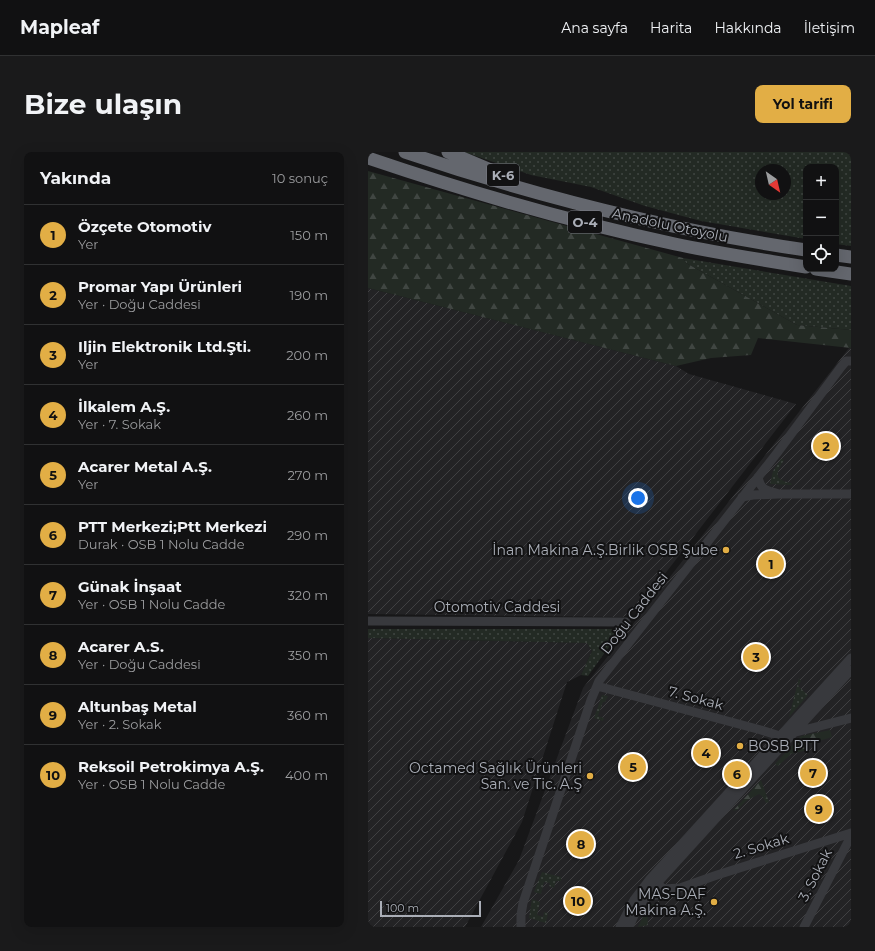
<!DOCTYPE html>
<html lang="tr">
<meta charset="utf-8">
<style>
:root{--surface:#111112;--page:#1a1a1b;--text:#f1f3f6;--muted:#9c9d9f;--line:#303132;--accent:#e2ae45}
body{margin:0;font-family:Montserrat,sans-serif;background:var(--page);color:var(--text)}
.controls{position:absolute;right:12px;top:12px;display:grid;overflow:hidden;border-radius:8px;box-shadow:0 4px 16px #0002}
.controls button{width:36px;height:36px;display:grid;place-items:center;padding:0;border:0;border-bottom:1px solid var(--line);background:var(--surface);color:var(--text);font:20px sans-serif}
.compass{position:absolute;left:387px;top:12px;width:36px;height:36px;border-radius:50%;background:var(--surface);box-shadow:0 4px 16px #0002;rotate:146deg}
.scale{position:absolute;left:12px;bottom:10px;width:101px;box-sizing:border-box;padding-left:4px;border:2px solid #aaaeb7;border-top:0;font-size:11px;line-height:14px;white-space:nowrap;color:#aaaeb7;-webkit-text-stroke:3px #121213;paint-order:stroke}
.you{position:absolute;left:270px;top:346px;width:14px;height:14px;margin:-10px;border:3px solid #fff;border-radius:50%;background:#1a73e8;box-shadow:0 0 0 6px #1a73e833}
.badge{display:grid;place-items:center;width:26px;height:26px;border-radius:50%;background:var(--accent);color:#111;font-size:13px;font-weight:700}
.pin{position:absolute;translate:-50% -50%;border:2px solid #fff;box-shadow:0 1px 4px #0006}
.list{margin:0;padding:0;list-style:none}
h2{display:flex;justify-content:space-between;align-items:center;height:52px;margin:0;padding:0 16px;font-size:17px}
h2 small{font-size:13px;font-weight:400;color:var(--muted)}
.list li{display:grid;grid-template-columns:26px 1fr auto;gap:12px;align-items:center;box-sizing:border-box;height:60px;padding:0 16px;border-top:1px solid var(--line)}
.list b{display:block;font-size:15px;white-space:nowrap}
.list p{margin:0;font-size:13px;white-space:nowrap;color:var(--muted)}
.list em{font-size:13px;font-style:normal;color:var(--muted)}
.icon{flex:none;width:22px;height:22px;fill:none;stroke:currentColor;stroke-width:2;stroke-linecap:round;stroke-linejoin:round}
.map{position:relative;flex:none;width:483px;height:775px;overflow:hidden;border-radius:8px}
header{display:flex;align-items:center;gap:24px;box-sizing:border-box;height:56px;padding:0 20px;background:var(--surface);border-bottom:1px solid var(--line)}
header strong{font-size:19px}
nav{display:flex;gap:22px;margin-inline-start:auto;font-size:14px}
.intro{display:flex;align-items:center;justify-content:space-between;box-sizing:border-box;height:96px;padding:0 24px}
h1{margin:0;font-size:28px}
.button{padding:10px 18px;border-radius:8px;background:var(--accent);color:#111;font-size:14px;font-weight:700}
main{display:flex;gap:24px;padding:0 24px}
aside{flex:1;background:var(--surface);border-radius:8px;box-shadow:0 4px 16px #0002}
.map>svg:first-child{display:block}
.industrial{fill:url(#industrial-furrows)}
.grass{fill:url(#grass-dots);fill-rule:evenodd}
.forest{fill:url(#forest-firs)}
.lines{fill:none;stroke-linecap:round;stroke-linejoin:round}
.minor{stroke:#38393d;stroke-width:9}
.highway{stroke:#64676e;stroke-width:13}
.poi-dot{fill:#e2ae45;stroke:#121213;stroke-width:1.5}
.labels{text-anchor:middle;dominant-baseline:central;stroke-width:4;stroke-linejoin:round;paint-order:stroke}
.shield{fill:#121213;stroke:#7c7f86;stroke-width:1}
.shield-label{font-size:13px;font-weight:bold;fill:#aaaeb7}
.street-label{font-size:14px;fill:#aaaeb7;stroke:#121213}
.poi-label{font-size:14px;fill:#aaaeb7;stroke:#121213;text-anchor:end}
</style>
<header>
<strong>Mapleaf</strong>
<nav><a>Ana sayfa</a><a>Harita</a><a>Hakkında</a><a>İletişim</a></nav>
</header>
<div class="intro"><h1>Bize ulaşın</h1><a class="button">Yol tarifi</a></div>
<main>
<aside>
<h2>Yakında<small>10 sonuç</small></h2>
<ul class="list">
<li><span class="badge">1</span><div><b>Özçete Otomotiv</b><p>Yer</p></div><em>150 m</em></li>
<li><span class="badge">2</span><div><b>Promar Yapı Ürünleri</b><p>Yer · Doğu Caddesi</p></div><em>190 m</em></li>
<li><span class="badge">3</span><div><b>Iljin Elektronik Ltd.Şti.</b><p>Yer</p></div><em>200 m</em></li>
<li><span class="badge">4</span><div><b>İlkalem A.Ş.</b><p>Yer · 7. Sokak</p></div><em>260 m</em></li>
<li><span class="badge">5</span><div><b>Acarer Metal A.Ş.</b><p>Yer</p></div><em>270 m</em></li>
<li><span class="badge">6</span><div><b>PTT Merkezi;Ptt Merkezi</b><p>Durak · OSB 1 Nolu Cadde</p></div><em>290 m</em></li>
<li><span class="badge">7</span><div><b>Günak İnşaat</b><p>Yer · OSB 1 Nolu Cadde</p></div><em>320 m</em></li>
<li><span class="badge">8</span><div><b>Acarer A.S.</b><p>Yer · Doğu Caddesi</p></div><em>350 m</em></li>
<li><span class="badge">9</span><div><b>Altunbaş Metal</b><p>Yer · 2. Sokak</p></div><em>360 m</em></li>
<li><span class="badge">10</span><div><b>Reksoil Petrokimya A.Ş.</b><p>Yer · OSB 1 Nolu Cadde</p></div><em>400 m</em></li>
</ul>
</aside>
<div class="map">
<svg width="483" height="775" viewBox="0 0 483 775">
<defs>
<pattern id="industrial-furrows" width="10" height="10" patternUnits="userSpaceOnUse"><rect width="10" height="10" fill="#232325"/><path d="M-1 1l2-2M0 10L10 0M9 11l2-2" fill="none" stroke="#404042"/></pattern>
<pattern id="grass-dots" width="8" height="8" patternUnits="userSpaceOnUse"><rect width="8" height="8" fill="#232a24"/><path d="M2 2h.1M6 6h.1" fill="none" stroke="#404642" stroke-width="1.8" stroke-linecap="round"/></pattern>
<pattern id="forest-firs" width="22" height="20" patternUnits="userSpaceOnUse"><rect width="22" height="20" fill="#232a24"/><path d="M5 1l3.5 6h-7zM16 11l3.5 6h-7z" fill="#404642"/></pattern>
</defs>
<rect width="100%" height="100%" fill="#171718"/>
<!-- industrial -->
<path class="industrial" d="M 0,136 L 308,214 L 321,222 L 428,252 L 269,458 L 255,465 L 0,462 Z
M 481,196 L 483,196 L 483,775 L 113,775 L 151,708 L 215,536 Z
M 0,486 L 219,491 L 224,499 L 213,523 L 199,530 L 154,670 L 97,775 L 0,775 Z"/>
<!-- grass -->
<path class="grass" d="M 96,0 L 483,0 L 483,94 L 468,92 L 468,15 L 438,15 L 438,87 L 333,69 L 277,54 L 223,35 L 163,23 ZM 393,18 L 417,18 L 417,42 L 393,42 Z
M 315,106 L 483,134 L 483,178 L 429,173 L 318,111 Z
M 413,307 L 416,308 C 408,321 405,328 423,331 L 424,333 L 402,332 L 405,319 Z
M 0,477 L 246,477 L 248,485 L 220,524 L 213,523 L 224,499 L 219,491 L 0,486 Z
M 431,526 L 433,529 L 430,534 L 440,543 L 421,565 Z
M 234,543 L 240,544 L 237,550 L 235,550 L 230,564 L 236,566 L 235,569 L 226,566 Z
M 174,720 L 193,725 L 193,729 L 188,729 L 186,736 L 181,734 L 182,731 L 176,730 L 173,742 L 166,740 Z
M 164,747 L 172,750 L 169,763 L 175,765 L 176,760 L 180,761 L 178,771 L 161,766 Z"/>
<!-- forest -->
<path class="forest" d="M 0,19 L 315,106 L 318,111 L 429,173 L 483,178 L 483,196 L 390,186 L 383,203 L 343,206 L 308,214 L 0,136 Z
M 462,578 L 464,585 L 441,592 L 439,598 L 423,602 L 410,614 L 407,612 L 433,584 Z
M 393,628 L 401,650 L 398,651 L 394,644 L 391,642 L 378,649 L 369,658 L 365,659 Z
M 286,752 L 288,759 C 279,761 279,765 280,773 L 270,775 L 280,754 Z"/>
<g class="lines">
<!-- minor -->
<path class="minor" d="M 411,342 L 483,342
M 374,345 L 385,343 L 411,342 C 398,338 393,339 390,325
M 0,469 L 258,470
M 229,534 L 393,578 L 412,584 L 483,566
M 312,736 L 349,723 L 483,681
M 276,738 L 281,743 C 291,745 302,740 312,736 L 296,737 L 288,731
M 153,775 L 153,763 L 155,751 L 223,548 L 231,529 L 409,301 L 473,215 L 478,209 L 483,209
M 252,775 L 266,748 L 282,727 L 483,506
M 261,775 L 269,757 L 282,739 L 483,518
M 436,775 L 483,684"/>
<!-- highway -->
<path class="highway" d="M 37,0 C 167,44 302,78 438,98
M 80,0 L 125,19
M 0,6 C 100,40 203,70 307,92 C 350,101 394,108 438,115
M 468,103 L 483,105
M 448,117 L 483,122"/>
</g>
<!-- markers -->
<g class="poi-dot">
<circle cx="358" cy="398" r="4"/>
<circle cx="372" cy="594" r="4"/>
<circle cx="222" cy="624" r="4"/>
<circle cx="346" cy="750" r="4"/>
</g>
<g class="labels">
<!-- shield labels -->
<g class="shield">
<rect x="119" y="12" width="32" height="22" rx="3"/>
<rect x="200" y="59" width="34" height="22" rx="3"/>
</g>
<g class="shield-label">
<text x="135" y="23">K-6</text>
<text x="217" y="70">O-4</text>
</g>
<!-- street labels -->
<g class="street-label">
<text transform="translate(302 73) rotate(12)">Anadolu Otoyolu</text>
<text x="129" y="455">Otomotiv Caddesi</text>
<text transform="translate(266 461) rotate(-52)">Doğu Caddesi</text>
<text transform="translate(328 546) rotate(15)">7. Sokak</text>
<text transform="translate(393 694) rotate(-17)">2. Sokak</text>
<text transform="translate(447 723) rotate(-63)">3. Sokak</text>
</g>
<!-- poi labels -->
<g class="poi-label">
<text x="350" y="398">İnan Makina A.Ş.Birlik OSB Şube</text>
<text x="380" y="594" text-anchor="start">BOSB PTT</text>
<text x="214" y="616">Octamed Sağlık Ürünleri<tspan x="214" dy="16">San. ve Tic. A.Ş</tspan></text>
<text x="338" y="742">MAS-DAF<tspan x="338" dy="16">Makina A.Ş.</tspan></text>
</g>
</g>
</svg>
<div class="controls">
<button>+</button>
<button>−</button>
<button><svg class="icon" aria-label="locate" viewBox="0 0 24 24"><circle cx="12" cy="12" r="6"/><path d="M12 2v4M12 18v4M2 12h4M18 12h4"/></svg></button>
</div>
<svg class="compass" viewBox="-18 -18 36 36"><path d="M0-13l5 13h-10z" fill="#e53935"/><path d="M0 13l5-13h-10z" fill="#9c9d9f"/></svg>
<div class="scale">100 m</div>
<div class="you"></div>
<div class="pin badge" style="left:403px;top:412px">1</div>
<div class="pin badge" style="left:458px;top:294px">2</div>
<div class="pin badge" style="left:388px;top:505px">3</div>
<div class="pin badge" style="left:338px;top:601px">4</div>
<div class="pin badge" style="left:265px;top:615px">5</div>
<div class="pin badge" style="left:369px;top:622px">6</div>
<div class="pin badge" style="left:445px;top:621px">7</div>
<div class="pin badge" style="left:213px;top:692px">8</div>
<div class="pin badge" style="left:451px;top:657px">9</div>
<div class="pin badge" style="left:210px;top:749px">10</div>
</div>
</main>
